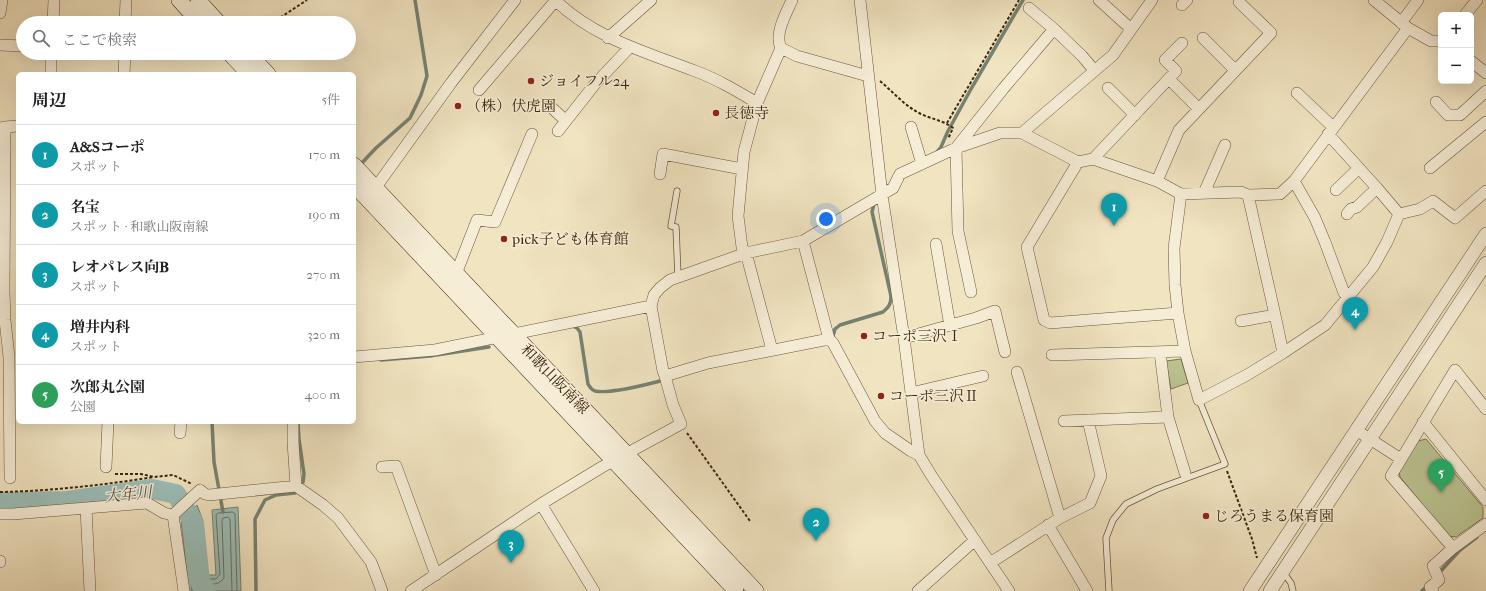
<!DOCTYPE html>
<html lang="ja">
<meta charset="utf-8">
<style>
:root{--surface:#fff;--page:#f6f6f6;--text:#222;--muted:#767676;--line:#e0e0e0;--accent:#8f2418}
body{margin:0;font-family:"IM FELL French Canon","Noto Serif JP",serif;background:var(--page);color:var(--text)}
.controls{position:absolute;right:12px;top:12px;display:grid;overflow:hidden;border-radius:6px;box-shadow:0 4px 16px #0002}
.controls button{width:36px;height:36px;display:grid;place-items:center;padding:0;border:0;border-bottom:1px solid var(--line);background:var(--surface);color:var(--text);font:20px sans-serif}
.you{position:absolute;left:826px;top:219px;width:14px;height:14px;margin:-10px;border:3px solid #fff;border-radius:50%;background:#1a73e8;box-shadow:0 0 0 6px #1a73e833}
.badge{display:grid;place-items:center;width:26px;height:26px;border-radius:50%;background:var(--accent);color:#fff;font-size:13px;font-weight:700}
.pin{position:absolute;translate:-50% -33px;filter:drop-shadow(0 1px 2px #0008)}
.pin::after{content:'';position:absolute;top:21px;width:14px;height:12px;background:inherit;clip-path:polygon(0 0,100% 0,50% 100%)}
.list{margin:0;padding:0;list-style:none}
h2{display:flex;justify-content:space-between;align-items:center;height:52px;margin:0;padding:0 16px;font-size:17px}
h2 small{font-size:13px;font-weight:400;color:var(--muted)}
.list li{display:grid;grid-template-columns:26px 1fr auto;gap:12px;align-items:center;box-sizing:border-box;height:60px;padding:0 16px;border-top:1px solid var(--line)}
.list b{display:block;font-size:15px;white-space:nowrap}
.list p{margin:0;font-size:13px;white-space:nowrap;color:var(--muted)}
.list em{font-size:13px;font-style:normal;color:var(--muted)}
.icon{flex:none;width:22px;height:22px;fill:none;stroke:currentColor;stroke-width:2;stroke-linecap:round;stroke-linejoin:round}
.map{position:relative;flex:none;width:1486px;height:591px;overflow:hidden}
.search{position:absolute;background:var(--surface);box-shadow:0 4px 16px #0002;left:16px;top:16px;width:340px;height:44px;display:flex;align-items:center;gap:10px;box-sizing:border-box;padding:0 14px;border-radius:22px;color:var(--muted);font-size:15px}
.panel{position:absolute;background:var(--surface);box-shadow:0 4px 16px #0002;left:16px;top:72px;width:340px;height:352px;border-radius:6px}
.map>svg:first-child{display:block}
.green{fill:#bbc492;stroke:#7c764f}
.water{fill:#9bbeb8;stroke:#758273}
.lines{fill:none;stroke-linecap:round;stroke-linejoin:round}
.shore{stroke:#6c7262;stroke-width:1}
.stream{stroke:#758273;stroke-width:3.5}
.river{stroke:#9bbeb8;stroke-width:20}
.service-casing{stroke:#695639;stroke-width:7}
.minor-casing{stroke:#695639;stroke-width:12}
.tertiary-casing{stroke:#695639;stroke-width:14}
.secondary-casing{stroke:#3c270c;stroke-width:16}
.path{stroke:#3c270c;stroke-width:2;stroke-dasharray:3 2;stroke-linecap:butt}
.service{stroke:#f6edd7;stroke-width:5.5}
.minor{stroke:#f6edd7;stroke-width:11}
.tertiary{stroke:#f6edd7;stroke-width:13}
.secondary{stroke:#f6edd7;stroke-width:15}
.poi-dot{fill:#8f2418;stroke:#f6edd7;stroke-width:1.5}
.labels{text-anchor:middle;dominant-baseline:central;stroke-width:3;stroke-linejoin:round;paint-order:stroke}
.poi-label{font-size:15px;fill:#3c270c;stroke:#f6edd7;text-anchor:start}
.street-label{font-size:15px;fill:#3c270c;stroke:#f6edd7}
.water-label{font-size:16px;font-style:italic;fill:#585440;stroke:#f6edd7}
</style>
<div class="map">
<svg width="1486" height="591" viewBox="0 0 1486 591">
<rect width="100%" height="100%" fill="#f1e4c1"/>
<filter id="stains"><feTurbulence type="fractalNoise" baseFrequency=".005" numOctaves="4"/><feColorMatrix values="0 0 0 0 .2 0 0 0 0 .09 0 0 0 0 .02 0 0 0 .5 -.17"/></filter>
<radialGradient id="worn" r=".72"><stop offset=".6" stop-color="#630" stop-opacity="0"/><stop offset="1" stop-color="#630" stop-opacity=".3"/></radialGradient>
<!-- green -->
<path class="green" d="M 1181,359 L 1188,383 L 1171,389 L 1166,361 Z
M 1426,439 L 1483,507 L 1483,518 L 1456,537 L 1448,536 L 1400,477 L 1399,471 L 1418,441 Z"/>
<!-- water -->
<path class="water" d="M 197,505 L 202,518 L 206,575 L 216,575 L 212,510 L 238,507 L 241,591 L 189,591 L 181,521 Z"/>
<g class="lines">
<!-- shore -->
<path class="shore" d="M 192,591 L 185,523 L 194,514 L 196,514 L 198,519 L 202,576 L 205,579 L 216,579 L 220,574 L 216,515 L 218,513 L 233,512 L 235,514 L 237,591
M 197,591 L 198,582 C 207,584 218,587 224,578 L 222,520 L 223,518 L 228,517 L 230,519 L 232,591"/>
<!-- stream -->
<path class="stream" d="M 936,153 L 941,147 L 948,131 L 971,89 L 1023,0
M 359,166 L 376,148 L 410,118 L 421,95 L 427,76 L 415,0
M 572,326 L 577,328 L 580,332 L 588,384 C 590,387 591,390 595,391 C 609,394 649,384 664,380
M 833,336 L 835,329 L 840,325 L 883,312 C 889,307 891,304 891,296 L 872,212 L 874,204
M 381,360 L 430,356 L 489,347
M 212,422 L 214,462 L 223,512
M 298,422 L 299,439 L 304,474 L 303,482
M 1438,574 L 1460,550 L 1477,537
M 256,591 L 255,519 L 265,500 L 276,495 L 295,493
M 1422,591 L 1427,586"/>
<!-- river -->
<path class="river" d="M 0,502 L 67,501 L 152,489 L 176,494 L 194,523 L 200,582 L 206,591"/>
<defs>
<path id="service" d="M 677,191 L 671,226 L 676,227 L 678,277
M 1283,572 L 1291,583 L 1293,591
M 1109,591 L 1106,538 L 1113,520 L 1126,504 L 1157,489 L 1225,464 L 1199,400"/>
<path id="minor" d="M 555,0 C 594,38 646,52 695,71 C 717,79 737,91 757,103
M 860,0 L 882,195 L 904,338 L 919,455 L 931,475 L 1009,591
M 1099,0 L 1131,29
M 1374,0 L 1408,28 L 1431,41 L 1441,41
M 1182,5 L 1187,0
M 1029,8 L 1054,29
M 0,13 L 2,0
M 1465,15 L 1477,0
M 53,23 L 54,0
M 125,23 L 126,0
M 1401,23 L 1418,0
M 608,38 L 651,0
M 1203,38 L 1235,70
M 0,45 L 23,46
M 781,48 L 797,56 L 868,76
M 1471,61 L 1486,73
M 51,74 L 51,53
M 124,74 L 125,53
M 1169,79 L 1198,108
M 1108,88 L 1135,115
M 479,90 L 556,0
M 1297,93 L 1333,127
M 1436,102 L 1448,115 L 1460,115 L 1486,91
M 552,108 L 566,121
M 5,127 L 18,126
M 911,127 L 922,164
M 0,128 L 5,127 L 4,292 L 5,320 L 9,357 L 10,478
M 558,131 L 595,84 L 630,47
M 1022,133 L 1113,55 L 1152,0
M 1328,134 L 1377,188 L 1399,214
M 1093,159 L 1176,71 L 1165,60 L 1182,43
M 1078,162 L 1027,247 L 1044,320 L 1050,323 L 1178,313 L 1175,285 L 1174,248 L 1181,194
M 1430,168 L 1486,122
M 660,174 L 663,154 L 742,169
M 1157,181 L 1179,130 L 1271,33 L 1239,2
M 1294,181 L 1315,218 L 1325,242 L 1344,293
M 1336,190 L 1359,168
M 1204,193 L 1225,145
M 371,194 L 451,83 L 515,0
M 1347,214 L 1351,209 L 1357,207 L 1377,188
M 803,241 L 829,339 L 833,343 L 875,421 L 885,433 L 911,451 L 919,455
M 936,244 L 950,326
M 456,274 L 477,220 L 495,222 L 532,134
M 971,292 L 958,231 L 956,148 L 1003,89 L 1054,29 L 1082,56 L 1094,70
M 1178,313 L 1185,351 L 1199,400 L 1247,375 L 1283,353
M 1275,315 L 1283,353 L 1325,325 L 1373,267 L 1387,242 L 1399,214 L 1420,209 L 1433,201 L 1455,218 L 1486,191
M 1241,321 L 1275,315 L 1248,195
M 904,338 L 976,318 L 995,311 L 1005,352
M 829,339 L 708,363 L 665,376 L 663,371 L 651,306 L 654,295 L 660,288 L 670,280 L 746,253 L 803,241 L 893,188 L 900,174 L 956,148 L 1000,133 L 1022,133 L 1078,162 L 1093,159 L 1157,181 L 1181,194 L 1241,192 L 1248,195 L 1280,194 L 1294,181 L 1408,28
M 772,350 L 746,253 L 742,247 L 738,216 L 744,152 L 757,103 L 781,48 C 774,34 786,14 792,0
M 1160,352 L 1168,417 L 1185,473
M 1052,355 L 1185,351
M 354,357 L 435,350 L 651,306
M 911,393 L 983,376
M 1486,409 L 1455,370 L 1391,476 L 1453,548 L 1486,524
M 1064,421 L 1168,417
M 293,422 L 293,442 L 296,486
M 1423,422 L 1486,500
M 1356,430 L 1401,459
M 180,433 L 181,422
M 106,467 L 108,422
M 382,467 L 396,466 L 436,575
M 541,504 L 594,591
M 86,508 L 90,591
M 0,514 L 13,514 L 147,503 L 164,513 L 173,515
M 173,515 L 200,490 L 205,494 L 209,495 L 296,486 L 323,505 L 338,518 L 371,562 L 382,591
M 173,515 L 184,591
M 1060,518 L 1090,503 L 1101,476 L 1088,420
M 1048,525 L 1087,591
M 0,561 L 0,562
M 990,563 L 1060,518 L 1017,372
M 411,591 L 541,504 L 602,467 L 681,424 L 673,405 L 665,376
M 918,591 L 975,540
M 1433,591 L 1430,587 L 1439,580 L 1433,566 L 1453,548"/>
<path id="tertiary" d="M 1250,591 L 1486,234
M 1270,591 L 1486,263"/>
<path id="secondary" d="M 179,0 L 200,23
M 198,0 L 219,23
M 229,53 L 249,74
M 248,53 L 268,74
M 354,165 L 756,591
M 354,185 L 736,591"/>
</defs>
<!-- service casing -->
<use href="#service" class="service-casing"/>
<!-- minor casing -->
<use href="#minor" class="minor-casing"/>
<!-- tertiary casing -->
<use href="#tertiary" class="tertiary-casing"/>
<!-- secondary casing -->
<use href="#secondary" class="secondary-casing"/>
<!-- path -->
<path class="path" d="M 272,23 L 307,0
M 880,81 C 893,92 904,105 919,113 C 930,119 943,120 953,128 L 948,139
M 947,123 L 1019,0
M 687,433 L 750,521
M 1227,471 L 1252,539 L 1257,558
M 115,474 L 141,474 L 154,477 L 173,475 L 192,484
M 0,492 C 52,491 103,485 154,477"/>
<!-- service -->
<use href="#service" class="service"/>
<!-- minor -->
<use href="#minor" class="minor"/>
<!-- tertiary -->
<use href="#tertiary" class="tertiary"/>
<!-- secondary -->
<use href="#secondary" class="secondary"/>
</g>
<!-- markers -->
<g class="poi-dot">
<circle cx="531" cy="81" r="4"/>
<circle cx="458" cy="106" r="4"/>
<circle cx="716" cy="113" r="4"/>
<circle cx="504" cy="239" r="4"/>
<circle cx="864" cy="336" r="4"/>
<circle cx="881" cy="396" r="4"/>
<circle cx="1206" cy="516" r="4"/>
</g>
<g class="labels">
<!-- poi labels -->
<g class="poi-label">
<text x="539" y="81">ジョイフル24</text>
<text x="466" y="106">（株）伏虎園</text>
<text x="724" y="113">長徳寺</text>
<text x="512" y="239">pick子ども体育館</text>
<text x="872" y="336">コーポ三沢Ⅰ</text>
<text x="889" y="396">コーポ三沢Ⅱ</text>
<text x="1214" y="516">じろうまる保育園</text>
</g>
<!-- street labels -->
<g class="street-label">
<text transform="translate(555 379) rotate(46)">和歌山阪南線</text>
</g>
<!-- water labels -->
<g class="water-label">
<text transform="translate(128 494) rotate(-6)">大年川</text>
</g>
</g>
<rect width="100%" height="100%" filter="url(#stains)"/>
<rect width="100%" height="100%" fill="url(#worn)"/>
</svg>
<div class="controls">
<button>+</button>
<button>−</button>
</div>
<div class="you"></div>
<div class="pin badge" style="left:1114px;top:226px;background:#0f9aa8">1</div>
<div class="pin badge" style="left:816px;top:541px;background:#0f9aa8">2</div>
<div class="pin badge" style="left:511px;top:563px;background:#0f9aa8">3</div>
<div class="pin badge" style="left:1355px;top:330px;background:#0f9aa8">4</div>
<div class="pin badge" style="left:1441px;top:492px;background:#2e9e5b">5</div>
<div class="search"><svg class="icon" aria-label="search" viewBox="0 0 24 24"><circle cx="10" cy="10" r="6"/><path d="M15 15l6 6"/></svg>ここで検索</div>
<section class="panel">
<h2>周辺<small>5件</small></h2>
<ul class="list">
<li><span class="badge" style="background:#0f9aa8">1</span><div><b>A&amp;Sコーポ</b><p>スポット</p></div><em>170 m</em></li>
<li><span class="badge" style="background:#0f9aa8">2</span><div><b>名宝</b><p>スポット · 和歌山阪南線</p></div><em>190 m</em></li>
<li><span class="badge" style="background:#0f9aa8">3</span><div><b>レオパレス向B</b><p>スポット</p></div><em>270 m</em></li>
<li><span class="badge" style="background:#0f9aa8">4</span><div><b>増井内科</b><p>スポット</p></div><em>320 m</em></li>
<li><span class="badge" style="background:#2e9e5b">5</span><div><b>次郎丸公園</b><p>公園</p></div><em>400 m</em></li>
</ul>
</section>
</div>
